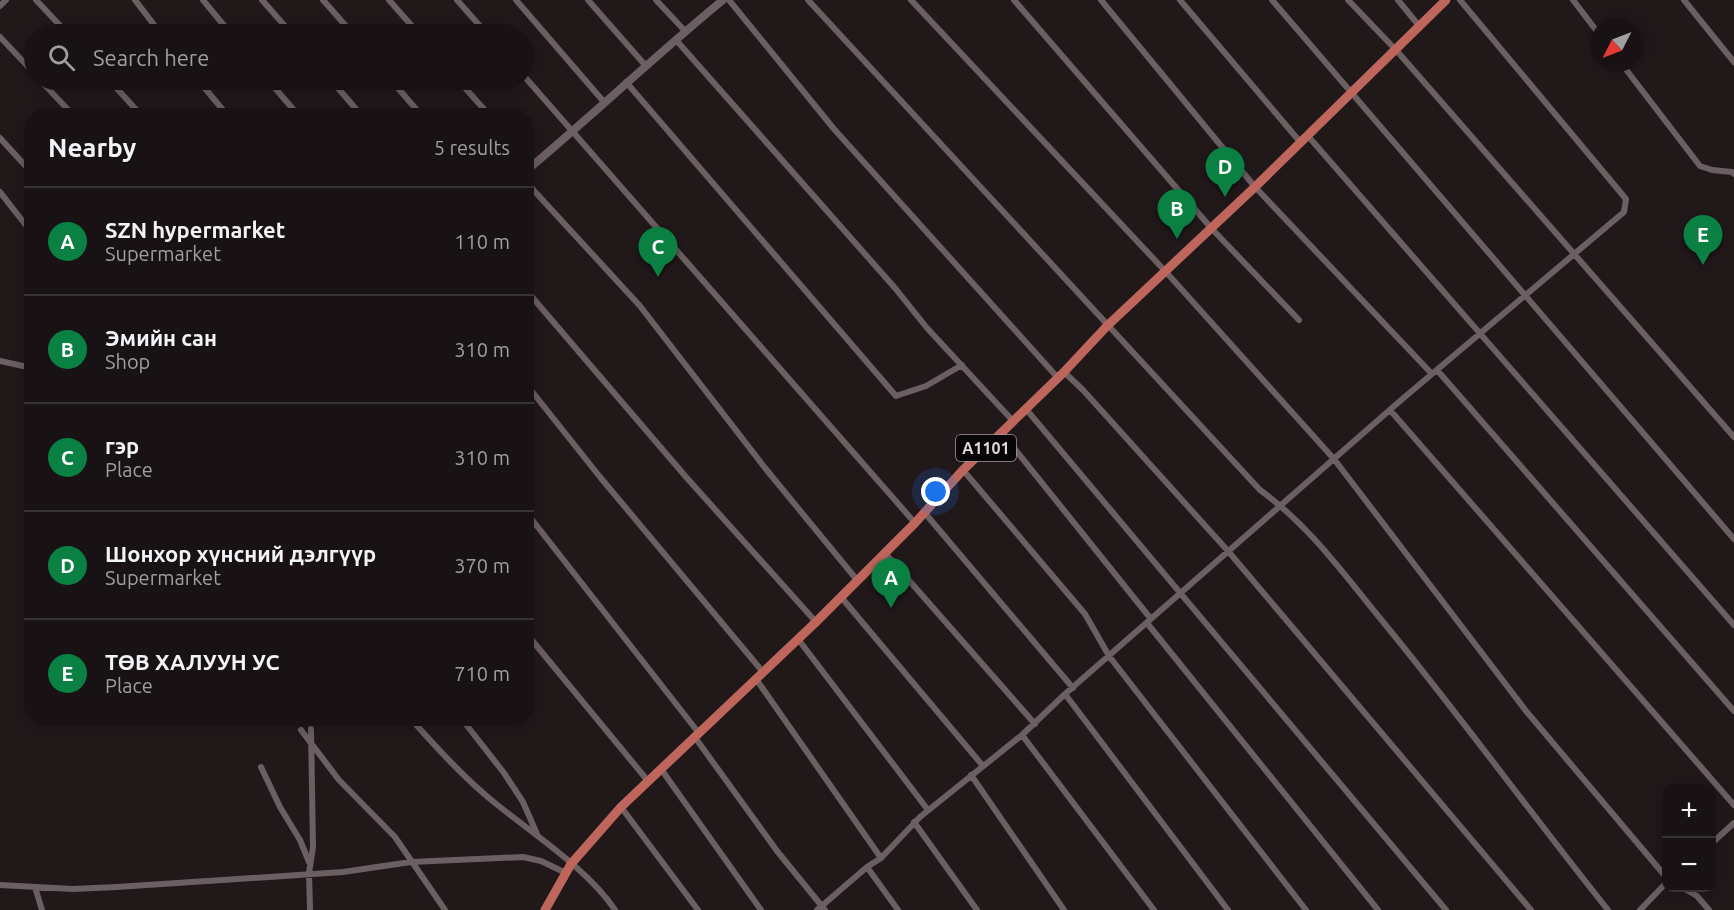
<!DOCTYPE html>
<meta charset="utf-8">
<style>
:root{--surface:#191214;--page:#262022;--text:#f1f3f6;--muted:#9f9ea0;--line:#373234;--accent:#0b8043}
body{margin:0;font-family:Ubuntu,sans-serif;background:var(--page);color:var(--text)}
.controls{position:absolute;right:18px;bottom:18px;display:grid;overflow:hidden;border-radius:12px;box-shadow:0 3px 15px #0003}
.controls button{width:54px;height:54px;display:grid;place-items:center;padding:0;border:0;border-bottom:2px solid var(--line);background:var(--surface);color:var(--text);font:30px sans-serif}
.compass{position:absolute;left:1590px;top:18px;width:54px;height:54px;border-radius:50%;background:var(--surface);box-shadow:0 3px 15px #0003;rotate:228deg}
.you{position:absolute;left:936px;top:492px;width:21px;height:21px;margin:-15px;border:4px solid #fff;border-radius:50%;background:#1a73e8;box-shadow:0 0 0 9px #1a73e833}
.badge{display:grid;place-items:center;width:39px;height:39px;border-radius:50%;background:var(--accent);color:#fff;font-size:20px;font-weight:700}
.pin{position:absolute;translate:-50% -50px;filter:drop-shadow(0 2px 3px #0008)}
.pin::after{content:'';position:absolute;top:32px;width:21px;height:18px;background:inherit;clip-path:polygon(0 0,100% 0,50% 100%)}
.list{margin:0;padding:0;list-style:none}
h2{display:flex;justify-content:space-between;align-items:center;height:78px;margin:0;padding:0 24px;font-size:26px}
h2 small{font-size:20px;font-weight:400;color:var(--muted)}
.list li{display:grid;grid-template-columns:39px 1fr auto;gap:18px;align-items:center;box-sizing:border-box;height:108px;padding:0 24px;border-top:2px solid var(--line)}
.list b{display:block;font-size:22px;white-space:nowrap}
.list p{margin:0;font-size:20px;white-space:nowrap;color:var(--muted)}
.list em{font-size:20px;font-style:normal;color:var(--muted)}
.icon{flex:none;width:33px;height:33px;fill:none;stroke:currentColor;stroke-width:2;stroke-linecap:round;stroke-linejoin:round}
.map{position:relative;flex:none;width:1734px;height:910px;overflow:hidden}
.search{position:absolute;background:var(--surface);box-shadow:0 3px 15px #0003;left:24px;top:24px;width:510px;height:66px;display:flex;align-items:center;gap:15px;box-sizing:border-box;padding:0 21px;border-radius:33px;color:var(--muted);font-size:22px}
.panel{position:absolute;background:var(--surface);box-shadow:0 3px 15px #0003;left:24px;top:108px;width:510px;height:618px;border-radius:24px}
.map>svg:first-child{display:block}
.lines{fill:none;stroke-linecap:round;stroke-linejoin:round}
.minor{stroke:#6b5f62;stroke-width:6}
.secondary{stroke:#6b5f62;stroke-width:8}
.primary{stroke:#bf665c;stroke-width:9}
.labels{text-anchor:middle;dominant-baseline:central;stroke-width:5;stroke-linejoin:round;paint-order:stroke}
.shield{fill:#080506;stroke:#9f999b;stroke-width:1.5}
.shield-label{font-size:16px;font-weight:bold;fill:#e0d9db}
</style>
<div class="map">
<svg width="1734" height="910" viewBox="0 0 1734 910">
<rect width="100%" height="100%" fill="#21181a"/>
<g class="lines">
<!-- minor -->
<path class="minor" d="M 36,0 L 68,34
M 135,0 L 161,34
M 203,0 L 231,34
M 262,0 L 292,34
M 323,0 L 353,34
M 389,0 L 419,34
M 457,0 L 487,34
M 516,0 L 604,102
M 588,0 L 645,65
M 656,0 L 685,31
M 729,0 L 834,129 L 1058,378
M 808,0 L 1260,490 C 1310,526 1345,576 1384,623 C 1461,717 1532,815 1608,910
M 911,0 L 1166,272 L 1334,459 L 1526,711 L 1666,877
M 1014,0 L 1212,229 L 1299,320
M 1101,0 L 1255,187 L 1432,374
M 1180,0 L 1301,143
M 1272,0 L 1734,539
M 1348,0 L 1396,50 L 1734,437
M 1398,0 L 1420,27
M 1573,0 L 1599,34
M 1684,0 L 1734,62
M 0,6 L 6,0
M 0,37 L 34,73
M 676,40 L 895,288 L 927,328 L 1013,421
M 1621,63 L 1700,166 L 1712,170 L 1732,172 L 1734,174
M 524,76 L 915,523
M 40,80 L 74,116
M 109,80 L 142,116
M 198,80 L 228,116
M 268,80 L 299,116
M 331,80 L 362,116
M 391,80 L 422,116
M 458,80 L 490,116
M 626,82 L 896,396 L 926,386 L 962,365
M 1308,136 L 1734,625
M 0,138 L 32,173
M 526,158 L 533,165
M 526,182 L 640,306 L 765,468 L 857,580
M 0,192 L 32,233
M 526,290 L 686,477 L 816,622
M 0,361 L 32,368
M 1437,370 L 1734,711
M 1064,372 L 1083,390 L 1228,551 L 1531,910
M 526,384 L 600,477 L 763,672
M 1026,409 L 1446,910
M 1390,410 L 1734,805
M 1002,433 L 1151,619
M 963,470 L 1085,614 L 1109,656 L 1306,910
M 526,512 L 698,732
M 924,512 L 1073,688
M 885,553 L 1035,724
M 841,597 L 983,766
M 1147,623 L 1378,910
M 526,633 L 648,781
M 798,639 L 928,810
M 756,679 L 881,858
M 1065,694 L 1228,910
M 410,718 C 437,748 464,778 495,803 C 533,834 589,870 615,910
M 461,718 L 504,773 L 523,802 L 537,834
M 301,730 L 339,780 L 395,837 L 445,910
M 1022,735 L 1154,910
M 694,736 L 777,851 L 825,910
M 261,767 L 280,807 L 300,840 L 309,862
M 661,769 L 761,910
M 971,775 L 1064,910
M 621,807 L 698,910
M 914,822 L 977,910
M 1712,843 L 1734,823
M 867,867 L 898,910
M 0,885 L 73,889 L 117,887 L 343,872 L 411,862 L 523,857 L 541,861 L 566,873
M 35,887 L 42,910
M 1683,888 L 1697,896 L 1709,910
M 310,910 L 309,873 L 313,847 L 311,729
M 817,910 L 867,867 L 881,858 L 920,817 L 1022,735 L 1065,694 L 1400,401 L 1624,212 L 1626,199 L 1460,0
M 1640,910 L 1666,883"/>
<!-- secondary -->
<path class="secondary" d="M 526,171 C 593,115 656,55 723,0"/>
<!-- primary -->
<path class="primary" d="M 545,910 L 571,864 L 621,807 L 816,622 L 915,523 L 963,470 L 1064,372 L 1107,326 L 1255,187 L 1446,0"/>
</g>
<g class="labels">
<!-- shield labels -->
<rect class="shield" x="956" y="435" width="60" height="26" rx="4.5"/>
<g class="shield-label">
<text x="986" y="448">A1101</text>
</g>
</g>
</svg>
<div class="controls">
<button>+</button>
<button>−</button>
</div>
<svg class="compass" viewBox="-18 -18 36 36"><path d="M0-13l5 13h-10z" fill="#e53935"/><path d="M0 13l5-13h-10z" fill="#9f9ea0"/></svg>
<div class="you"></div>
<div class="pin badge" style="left:891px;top:608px">A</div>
<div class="pin badge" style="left:1177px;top:239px">B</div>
<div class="pin badge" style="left:658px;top:277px">C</div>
<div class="pin badge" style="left:1225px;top:197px">D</div>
<div class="pin badge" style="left:1703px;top:265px">E</div>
<div class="search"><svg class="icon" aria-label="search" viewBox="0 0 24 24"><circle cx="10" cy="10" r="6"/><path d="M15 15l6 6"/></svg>Search here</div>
<section class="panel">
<h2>Nearby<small>5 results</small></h2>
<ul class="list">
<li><span class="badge">A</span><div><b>SZN hypermarket</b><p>Supermarket</p></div><em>110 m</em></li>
<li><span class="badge">B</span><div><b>Эмийн сан</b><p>Shop</p></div><em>310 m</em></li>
<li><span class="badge">C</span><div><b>гэр</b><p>Place</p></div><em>310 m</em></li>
<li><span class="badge">D</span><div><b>Шонхор хүнсний дэлгүүр</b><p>Supermarket</p></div><em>370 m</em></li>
<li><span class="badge">E</span><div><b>ТӨВ ХАЛУУН УС</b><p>Place</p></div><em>710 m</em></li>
</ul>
</section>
</div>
